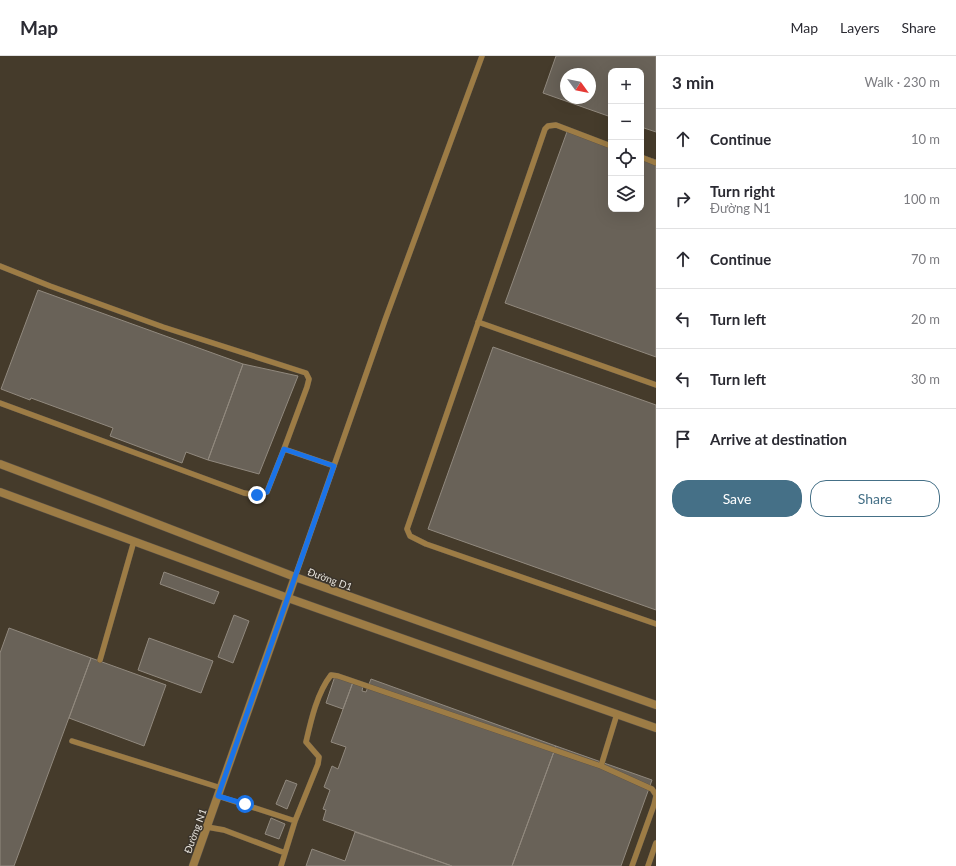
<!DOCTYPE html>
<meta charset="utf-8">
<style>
:root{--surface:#fff;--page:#f7f7f7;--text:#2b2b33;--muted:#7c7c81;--line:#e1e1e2;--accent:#457087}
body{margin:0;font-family:Lato,sans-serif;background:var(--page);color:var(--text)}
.controls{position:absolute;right:12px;top:12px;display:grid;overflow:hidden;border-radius:8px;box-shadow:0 4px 16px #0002}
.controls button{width:36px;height:36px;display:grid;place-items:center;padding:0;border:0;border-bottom:1px solid var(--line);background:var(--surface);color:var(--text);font:20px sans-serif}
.compass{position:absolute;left:560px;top:12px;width:36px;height:36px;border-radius:50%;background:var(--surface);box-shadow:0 4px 16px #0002;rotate:123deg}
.stop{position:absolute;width:12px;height:12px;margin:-9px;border:3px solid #1a73e8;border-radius:50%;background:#fff}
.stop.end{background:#1a73e8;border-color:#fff;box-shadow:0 1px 4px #0008}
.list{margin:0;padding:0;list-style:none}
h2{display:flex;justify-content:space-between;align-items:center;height:52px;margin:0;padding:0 16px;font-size:17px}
h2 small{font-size:13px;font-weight:400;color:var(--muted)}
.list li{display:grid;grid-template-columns:26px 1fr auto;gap:12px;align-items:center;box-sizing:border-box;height:60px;padding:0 16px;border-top:1px solid var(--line)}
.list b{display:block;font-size:15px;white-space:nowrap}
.list p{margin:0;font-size:13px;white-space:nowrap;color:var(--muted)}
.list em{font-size:13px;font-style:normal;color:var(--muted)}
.actions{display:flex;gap:8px;padding:12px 16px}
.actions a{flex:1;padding:9px 0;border:1px solid var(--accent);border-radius:16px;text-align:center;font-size:14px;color:var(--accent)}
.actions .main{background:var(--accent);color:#fff}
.icon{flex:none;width:22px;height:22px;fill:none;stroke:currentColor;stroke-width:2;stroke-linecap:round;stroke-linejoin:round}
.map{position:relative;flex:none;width:656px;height:810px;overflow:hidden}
header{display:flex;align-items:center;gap:24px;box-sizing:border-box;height:56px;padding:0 20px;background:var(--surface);border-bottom:1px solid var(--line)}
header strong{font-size:19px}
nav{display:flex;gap:22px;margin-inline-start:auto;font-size:14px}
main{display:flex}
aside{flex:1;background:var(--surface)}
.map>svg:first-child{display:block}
.built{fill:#453b2b;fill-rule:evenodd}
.building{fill:#696258;stroke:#91897e;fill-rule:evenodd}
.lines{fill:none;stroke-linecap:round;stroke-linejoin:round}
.lane-casing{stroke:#564f47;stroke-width:6}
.street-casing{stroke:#564f47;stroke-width:9}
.lane{stroke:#9d7c45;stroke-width:5.5}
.street{stroke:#9d7c45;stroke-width:8}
.route{stroke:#1a73e8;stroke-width:5}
.labels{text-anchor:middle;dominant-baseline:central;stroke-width:3;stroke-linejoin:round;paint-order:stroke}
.street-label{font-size:10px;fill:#e9e5de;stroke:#3a332a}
</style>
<header>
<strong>Map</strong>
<nav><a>Map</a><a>Layers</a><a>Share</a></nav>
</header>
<main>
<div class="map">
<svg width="656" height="810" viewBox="0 0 656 810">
<rect width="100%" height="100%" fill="#3a332a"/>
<!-- built -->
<path class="built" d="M 0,0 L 656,0 L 656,810 L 0,810 ZM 611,15 L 641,15 L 641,153 L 611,153 ZM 566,18 L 590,18 L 590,42 L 566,42 Z"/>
<!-- building -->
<path class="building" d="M 556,0 L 656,0 L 656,76 L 641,71 L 641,15 L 611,15 L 611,61 L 543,37 ZM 566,18 L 590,18 L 590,42 L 566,42 Z
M 568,73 L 611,88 L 611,153 L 641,153 L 641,99 L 656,104 L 656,301 L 505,247 Z
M 38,234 L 243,308 L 208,404 L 186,396 L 182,407 L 110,380 L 113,372 L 31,342 L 30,344 L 1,333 Z
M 493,291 L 656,349 L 656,554 L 428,473 Z
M 243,308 L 298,320 L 259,418 L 208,404 Z
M 164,516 L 219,536 L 214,548 L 160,528 Z
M 234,559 L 249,565 L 233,607 L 218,601 Z
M 9,572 L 91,602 L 14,810 L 0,810 L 0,597 Z
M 149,582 L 213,605 L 201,637 L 138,614 Z
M 91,602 L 166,629 L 144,690 L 69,662 Z
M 335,620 L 353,626 L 343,653 L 326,647 Z
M 371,623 L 556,690 L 512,810 L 452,810 L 323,764 L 326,754 L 323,753 L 330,734 L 324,731 L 332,710 L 338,713 L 346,691 L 331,686 L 353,626 L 363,630 L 362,635 L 366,636 Z
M 556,690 L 652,724 L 621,810 L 512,810 Z
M 286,724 L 297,728 L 287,753 L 276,748 Z
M 271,762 L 285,768 L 279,783 L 265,778 Z
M 355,776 L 452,810 L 306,810 L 312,793 L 345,805 Z"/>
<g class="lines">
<defs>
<path id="lane" d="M 611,90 L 556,69 L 548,70 L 545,73 L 407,473 L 410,480 L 426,488 L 656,568
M 641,101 L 656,107
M 0,210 L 50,230 L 163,271 L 306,317 L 309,323 L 307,331 L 284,393 L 334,410
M 478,266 L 656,329
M 0,347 L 244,437 L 257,439 L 267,436 L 284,393
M 295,521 L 385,264 L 482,0
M 100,604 L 134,485
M 617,658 L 601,710 L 652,733 L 656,739
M 72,685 L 221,732
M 218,740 L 295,765
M 207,771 L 224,774 L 285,797
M 281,810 L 295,765 L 318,708 L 319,701 L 306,686 C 311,664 317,637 331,619 L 338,620 L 601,710
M 632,810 L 654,749 L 656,740
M 648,810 L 656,787"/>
<path id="street" d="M 0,408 L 98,445 L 295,521 L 656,649
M 0,436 L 288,542 L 656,672
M 193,810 L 295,521"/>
</defs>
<!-- lane casing -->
<use href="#lane" class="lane-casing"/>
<!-- street casing -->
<use href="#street" class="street-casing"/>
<!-- lane -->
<use href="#lane" class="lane"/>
<!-- street -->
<use href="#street" class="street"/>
</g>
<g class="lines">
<!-- route -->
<path class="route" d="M 245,748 L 218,740 L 334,410 L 284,393 L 267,436 L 257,439"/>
</g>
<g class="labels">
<!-- street labels -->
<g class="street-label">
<text transform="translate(330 523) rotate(20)">Đường D1</text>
<text transform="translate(195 775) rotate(-70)">Đường N1</text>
</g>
</g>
</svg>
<div class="controls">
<button>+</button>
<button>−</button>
<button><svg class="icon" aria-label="locate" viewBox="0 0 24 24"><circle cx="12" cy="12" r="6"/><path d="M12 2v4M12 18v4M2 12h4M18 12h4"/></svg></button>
<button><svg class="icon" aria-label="layers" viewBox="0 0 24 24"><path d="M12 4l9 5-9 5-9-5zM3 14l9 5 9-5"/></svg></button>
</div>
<svg class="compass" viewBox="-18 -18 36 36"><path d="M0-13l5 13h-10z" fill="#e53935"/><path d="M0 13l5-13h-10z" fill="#7c7c81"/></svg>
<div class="stop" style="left:245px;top:748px"></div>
<div class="stop end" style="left:257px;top:439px"></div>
</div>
<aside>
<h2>3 min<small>Walk · 230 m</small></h2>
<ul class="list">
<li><svg class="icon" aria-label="ahead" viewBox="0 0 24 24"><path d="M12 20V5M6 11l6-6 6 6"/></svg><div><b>Continue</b></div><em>10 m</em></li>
<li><svg class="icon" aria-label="right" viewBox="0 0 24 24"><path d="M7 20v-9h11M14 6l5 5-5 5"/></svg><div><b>Turn right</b><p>Đường N1</p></div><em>100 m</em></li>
<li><svg class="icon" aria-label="ahead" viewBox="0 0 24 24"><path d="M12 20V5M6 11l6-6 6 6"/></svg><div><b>Continue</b></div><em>70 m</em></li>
<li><svg class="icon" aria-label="left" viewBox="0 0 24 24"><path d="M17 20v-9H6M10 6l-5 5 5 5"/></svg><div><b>Turn left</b></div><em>20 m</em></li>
<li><svg class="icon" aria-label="left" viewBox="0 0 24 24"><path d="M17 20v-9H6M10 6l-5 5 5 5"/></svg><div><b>Turn left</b></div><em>30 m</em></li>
<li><svg class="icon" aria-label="arrive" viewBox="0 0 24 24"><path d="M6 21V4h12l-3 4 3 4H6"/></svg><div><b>Arrive at destination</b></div></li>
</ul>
<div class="actions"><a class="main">Save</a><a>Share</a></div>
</aside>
</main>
